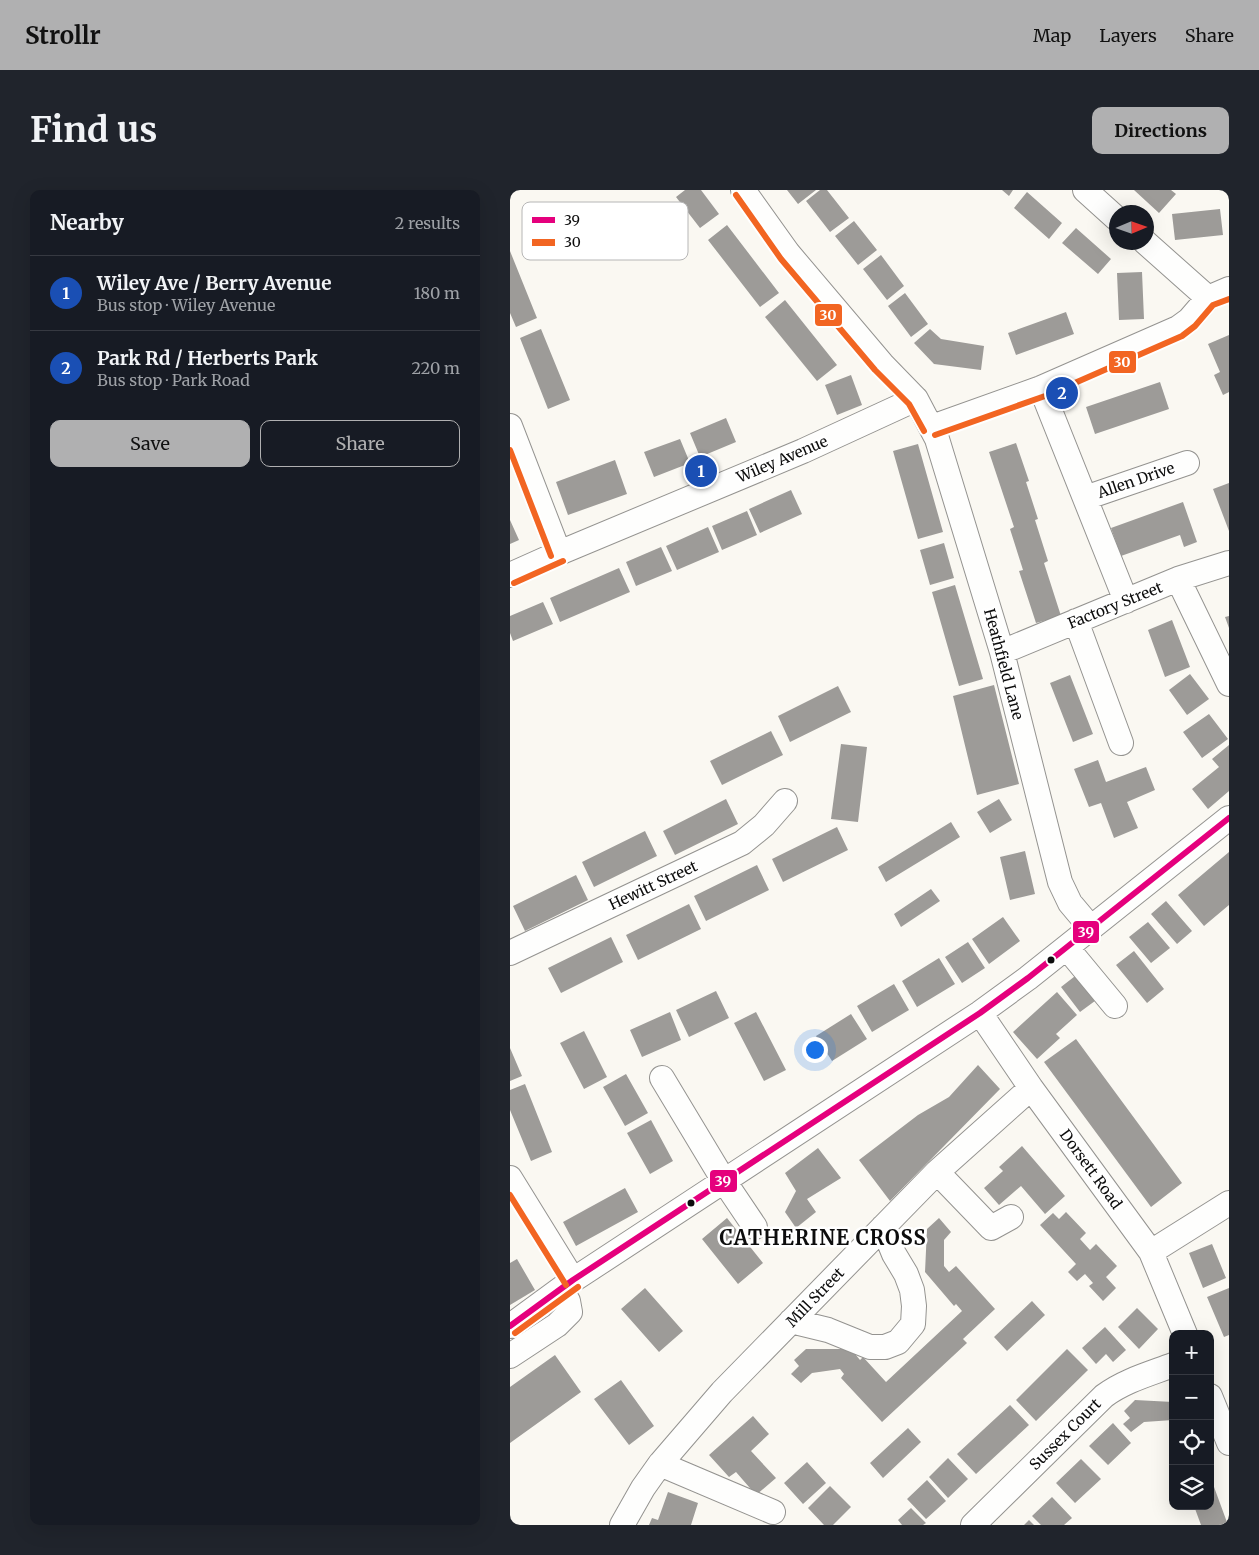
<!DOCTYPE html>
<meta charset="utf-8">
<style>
:root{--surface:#171b24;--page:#20242c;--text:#f1f3f6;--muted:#9ea1a6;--line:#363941;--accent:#b0b0b1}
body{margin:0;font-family:Merriweather,serif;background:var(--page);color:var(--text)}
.controls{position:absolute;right:15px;bottom:15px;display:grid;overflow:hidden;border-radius:10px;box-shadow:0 5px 20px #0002}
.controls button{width:45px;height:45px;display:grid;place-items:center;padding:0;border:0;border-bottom:1px solid var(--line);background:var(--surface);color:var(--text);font:25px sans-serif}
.compass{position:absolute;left:599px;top:15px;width:45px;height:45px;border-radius:50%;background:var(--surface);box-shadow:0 5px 20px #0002;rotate:88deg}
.you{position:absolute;left:304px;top:859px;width:18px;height:18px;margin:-12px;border:4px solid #fff;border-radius:50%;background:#1a73e8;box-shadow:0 0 0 8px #1a73e833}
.badge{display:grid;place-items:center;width:32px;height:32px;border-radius:50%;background:var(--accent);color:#fff;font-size:16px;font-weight:700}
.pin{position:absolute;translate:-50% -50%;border:2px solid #fff;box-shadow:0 1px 5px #0006}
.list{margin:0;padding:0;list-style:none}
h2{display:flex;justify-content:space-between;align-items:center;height:65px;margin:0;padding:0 20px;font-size:21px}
h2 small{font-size:16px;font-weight:400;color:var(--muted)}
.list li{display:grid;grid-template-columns:32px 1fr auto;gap:15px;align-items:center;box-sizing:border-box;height:75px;padding:0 20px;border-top:1px solid var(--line)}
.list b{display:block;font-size:19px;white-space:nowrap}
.list p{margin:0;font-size:16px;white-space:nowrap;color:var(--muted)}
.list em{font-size:16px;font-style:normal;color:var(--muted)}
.actions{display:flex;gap:10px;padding:15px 20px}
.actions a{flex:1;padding:11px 0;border:1px solid var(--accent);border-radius:10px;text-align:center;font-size:18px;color:var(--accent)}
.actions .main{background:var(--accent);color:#111}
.icon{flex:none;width:28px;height:28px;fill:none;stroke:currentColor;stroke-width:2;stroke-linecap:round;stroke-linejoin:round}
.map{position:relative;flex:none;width:719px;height:1335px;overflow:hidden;border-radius:10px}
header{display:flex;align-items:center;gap:30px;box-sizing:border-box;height:70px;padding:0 25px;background:var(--accent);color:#111}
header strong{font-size:24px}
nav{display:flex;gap:28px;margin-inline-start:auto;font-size:18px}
.intro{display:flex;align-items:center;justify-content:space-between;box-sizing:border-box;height:120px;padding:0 30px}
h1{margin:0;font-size:35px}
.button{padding:12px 22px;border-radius:10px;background:var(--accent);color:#111;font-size:18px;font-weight:700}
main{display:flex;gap:30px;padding:0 30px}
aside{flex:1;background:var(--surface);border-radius:10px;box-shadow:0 5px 20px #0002}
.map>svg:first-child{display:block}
.building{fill:#9d9b98}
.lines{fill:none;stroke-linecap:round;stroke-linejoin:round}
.minor-casing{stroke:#949390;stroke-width:26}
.minor{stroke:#fefefd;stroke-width:24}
.bus-1-casing{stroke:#fff;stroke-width:10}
.bus-2-casing{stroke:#fff;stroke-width:10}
.bus-1{stroke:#e5007d;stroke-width:6}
.bus-2{stroke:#f26522;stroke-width:6}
.bus-dot{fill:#0d0d0d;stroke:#fff;stroke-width:2}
.labels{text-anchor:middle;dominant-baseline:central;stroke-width:5;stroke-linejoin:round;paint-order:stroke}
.street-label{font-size:15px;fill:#0d0d0d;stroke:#fff}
.district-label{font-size:20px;font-weight:bold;letter-spacing:1px;fill:#0d0d0d;stroke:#fff}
.key{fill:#fff;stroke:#b6b6b6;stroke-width:1}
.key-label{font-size:14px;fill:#0d0d0d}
.line-badge{stroke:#fff;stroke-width:2}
.badge-label{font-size:14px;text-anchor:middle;font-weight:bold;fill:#fff}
</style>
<header>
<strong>Strollr</strong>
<nav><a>Map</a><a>Layers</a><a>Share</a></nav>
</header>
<div class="intro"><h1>Find us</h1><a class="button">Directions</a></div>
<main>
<aside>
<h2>Nearby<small>2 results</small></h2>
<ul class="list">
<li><span class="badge" style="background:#1a4fb4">1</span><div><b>Wiley Ave / Berry Avenue</b><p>Bus stop · Wiley Avenue</p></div><em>180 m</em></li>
<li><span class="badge" style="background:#1a4fb4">2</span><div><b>Park Rd / Herberts Park</b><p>Bus stop · Park Road</p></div><em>220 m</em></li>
</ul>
<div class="actions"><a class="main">Save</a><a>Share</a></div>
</aside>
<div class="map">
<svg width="719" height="1335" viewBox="0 0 719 1335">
<rect width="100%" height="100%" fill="#faf8f2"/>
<!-- building -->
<path class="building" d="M 175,0 L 191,0 L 209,24 L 190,38 L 166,7 Z
M 277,0 L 306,0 L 288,14 Z
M 310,0 L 317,0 L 339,28 L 320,42 L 296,11 Z
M 492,0 L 503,0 L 499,6 Z
M 624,0 L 661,0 L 666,4 L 649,23 Z
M 517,2 L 552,33 L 539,49 L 504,18 Z
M 710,19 L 713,45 L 665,50 L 662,24 Z
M 344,31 L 367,60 L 348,75 L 325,46 Z
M 217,35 L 269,103 L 250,117 L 198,50 Z
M 566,38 L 601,69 L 588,84 L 552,53 Z
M 0,61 L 27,128 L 6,137 L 0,123 Z
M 371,65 L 394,96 L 377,110 L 353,79 Z
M 632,82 L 634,129 L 609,130 L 607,83 Z
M 395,103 L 418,134 L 401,147 L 378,116 Z
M 275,110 L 327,175 L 307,191 L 255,127 Z
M 556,122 L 564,144 L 506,165 L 498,143 Z
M 31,139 L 60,210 L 38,219 L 10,148 Z
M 420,139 L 431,149 L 474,156 L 471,180 L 424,174 L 404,153 Z
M 719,145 L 719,202 L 713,205 L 704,185 L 710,182 L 698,154 Z
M 341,185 L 352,215 L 327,225 L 315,195 Z
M 650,192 L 659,219 L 585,244 L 576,217 Z
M 216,228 L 226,252 L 190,267 L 180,243 Z
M 170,249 L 180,273 L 144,287 L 134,262 Z
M 506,253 L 519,291 L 516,292 L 528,329 L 525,330 L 538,371 L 534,373 L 551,426 L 526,433 L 509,381 L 513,380 L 500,339 L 504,337 L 479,262 Z
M 408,254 L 433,342 L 408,349 L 383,261 Z
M 105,270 L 117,304 L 58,325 L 46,292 Z
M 719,293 L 719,341 L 703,299 Z
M 281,300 L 292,324 L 250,343 L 239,319 Z
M 673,312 L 687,352 L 674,357 L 670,345 L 611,366 L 601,338 Z
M 237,321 L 247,345 L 212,360 L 202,336 Z
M 0,330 L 9,350 L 0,354 Z
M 198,337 L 209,362 L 167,380 L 156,356 Z
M 434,353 L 444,388 L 420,395 L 410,360 Z
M 151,357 L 162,381 L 126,396 L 116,372 Z
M 109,378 L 120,402 L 50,432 L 40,408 Z
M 445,395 L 473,489 L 449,496 L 422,402 Z
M 33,412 L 43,434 L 3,451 L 0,443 L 0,426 Z
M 719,426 L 719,438 L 715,427 Z
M 662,430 L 680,477 L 655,487 L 638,440 Z
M 680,484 L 699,509 L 677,525 L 659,500 Z
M 560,485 L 583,544 L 563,552 L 540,493 Z
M 484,495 L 509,594 L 467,605 L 443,506 Z
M 328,496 L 341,522 L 280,552 L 268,526 Z
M 699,524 L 718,549 L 692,568 L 673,542 Z
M 261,541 L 273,565 L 212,595 L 200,571 Z
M 331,554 L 357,557 L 348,632 L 321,629 Z
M 719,555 L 719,601 L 698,619 L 682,599 L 709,577 L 702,569 Z
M 588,570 L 596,592 L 636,577 L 645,600 L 617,612 L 628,638 L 604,648 L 591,613 L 579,617 L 564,579 Z
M 216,609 L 228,634 L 165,665 L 153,641 Z
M 489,609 L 502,630 L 480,643 L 467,622 Z
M 441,632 L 450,647 L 376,692 L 368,677 Z
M 327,637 L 338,660 L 273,692 L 262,669 Z
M 135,641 L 147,666 L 84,697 L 72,672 Z
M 515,661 L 525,704 L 500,710 L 490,667 Z
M 719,662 L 719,715 L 694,736 L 668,705 Z
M 247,675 L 259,700 L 196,731 L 184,706 Z
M 66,685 L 78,710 L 15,741 L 3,716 Z
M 421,699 L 430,711 L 391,737 L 384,724 Z
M 656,711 L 682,741 L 667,754 L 641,724 Z
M 179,714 L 191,739 L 128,770 L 116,745 Z
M 493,727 L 510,751 L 479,774 L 462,749 Z
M 638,732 L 660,758 L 641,773 L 619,747 Z
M 101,747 L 113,772 L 51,803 L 38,778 Z
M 458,752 L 475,778 L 452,793 L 435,767 Z
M 624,761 L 654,799 L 637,813 L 606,775 Z
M 429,768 L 445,794 L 407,817 L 392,791 Z
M 569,783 L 589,808 L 570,822 L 551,797 Z
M 384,794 L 399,820 L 362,842 L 347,816 Z
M 206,801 L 219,828 L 179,847 L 166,820 Z
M 547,802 L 567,825 L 546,844 L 550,848 L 527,869 L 503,842 Z
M 160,822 L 171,850 L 132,867 L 120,840 Z
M 246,822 L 276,880 L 254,891 L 224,833 Z
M 341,824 L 357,849 L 322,871 L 306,846 Z
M 74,841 L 97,887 L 74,899 L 50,853 Z
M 566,849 L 672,993 L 641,1017 L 534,872 Z
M 0,858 L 12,886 L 0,891 Z
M 468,875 L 490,899 L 380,1011 L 349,970 L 408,925 L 439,907 Z
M 116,884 L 138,923 L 115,936 L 93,897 Z
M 15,894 L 42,962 L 21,971 L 0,920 L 0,900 Z
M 141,930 L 163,971 L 140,984 L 117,943 Z
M 512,956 L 555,1006 L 535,1024 L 511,996 L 489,1015 L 474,998 L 493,981 L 489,977 Z
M 308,958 L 331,988 L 297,1009 L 306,1022 L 286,1038 L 275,1022 L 286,1001 L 275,983 Z
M 115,998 L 128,1022 L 66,1056 L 53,1032 Z
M 556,1022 L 576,1043 L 570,1049 L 580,1060 L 586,1054 L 607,1076 L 596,1087 L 606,1098 L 593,1111 L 579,1096 L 583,1093 L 575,1084 L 567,1091 L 558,1082 L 566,1074 L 530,1035 L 543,1023 L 549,1029 Z
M 217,1028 L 253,1073 L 228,1094 L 192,1049 Z
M 429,1028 L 441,1042 L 434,1050 L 434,1076 L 439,1082 L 446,1076 L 485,1119 L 453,1149 L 457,1153 L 372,1232 L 331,1188 L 334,1184 L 330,1179 L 302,1183 L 291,1193 L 281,1184 L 289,1176 L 284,1170 L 296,1159 L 341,1159 L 350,1170 L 353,1167 L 376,1192 L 452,1121 L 446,1114 L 444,1116 L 415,1082 L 417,1039 Z
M 702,1054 L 716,1088 L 693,1098 L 679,1063 Z
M 7,1069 L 25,1100 L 0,1115 L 0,1073 Z
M 135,1098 L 173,1141 L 149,1162 L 111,1119 Z
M 719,1098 L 719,1145 L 714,1147 L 697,1107 Z
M 522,1111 L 535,1125 L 497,1161 L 484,1147 Z
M 627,1118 L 648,1139 L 629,1159 L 608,1137 Z
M 595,1137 L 616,1160 L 603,1172 L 596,1164 L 586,1174 L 572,1158 Z
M 557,1159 L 578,1180 L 526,1231 L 506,1210 Z
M 45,1165 L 71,1202 L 0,1253 L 0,1197 Z
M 111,1190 L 144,1236 L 119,1255 L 84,1209 Z
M 625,1210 L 663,1212 L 663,1230 L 634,1232 L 621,1242 L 613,1234 L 620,1228 L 614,1221 Z
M 500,1215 L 519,1235 L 466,1284 L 447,1264 Z
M 243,1226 L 259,1244 L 241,1261 L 266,1288 L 246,1305 L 226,1282 L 219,1287 L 199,1265 Z
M 603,1233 L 621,1253 L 598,1275 L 579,1256 Z
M 398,1238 L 411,1252 L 373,1288 L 360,1273 Z
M 438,1268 L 458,1289 L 438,1308 L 419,1287 Z
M 571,1269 L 591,1289 L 565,1313 L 546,1293 Z
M 297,1272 L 316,1293 L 293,1314 L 274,1293 Z
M 700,1286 L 718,1335 L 691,1335 L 684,1316 L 700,1316 Z
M 417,1290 L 436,1311 L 416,1329 L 397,1309 Z
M 320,1296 L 341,1317 L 323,1335 L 314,1335 L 298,1318 Z
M 158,1302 L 188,1313 L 181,1335 L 139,1335 L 142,1328 L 148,1330 Z
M 542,1307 L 562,1328 L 554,1335 L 531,1335 L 522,1326 Z
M 401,1318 L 416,1333 L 413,1335 L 392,1335 L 388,1330 Z
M 519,1330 L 524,1335 L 514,1335 Z"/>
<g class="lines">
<defs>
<path id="minor" d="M 233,0 L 278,63 L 372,174 L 406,209 L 427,249 L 492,462 L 550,692 L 560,713 L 581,738
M 575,0 L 606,28
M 635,52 L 698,108
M 531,198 L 616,411
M 0,236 L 49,363
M 422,237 L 531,198 L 668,138 L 679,130 L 698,108 L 719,99
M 575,308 L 677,273
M 0,385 L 49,363 L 293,261 L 406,209
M 668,389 L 719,494
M 566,431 L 611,553
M 492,462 L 668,389 L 719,373
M 557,758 L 605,816
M 0,763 L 232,653 L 254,635 L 275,611
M 470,823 L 521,898 L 641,1062 L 675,1144
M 152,888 L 214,991 L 245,1037
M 427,982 L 481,1038 L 501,1027
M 0,988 L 63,1090
M 641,1062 L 719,1013
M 281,1131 L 318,1140 L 360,1157 L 375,1157 L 388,1152 L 403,1134 L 404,1116 L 402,1100 L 396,1084 L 384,1064 L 373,1037
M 0,1136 L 63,1090 L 470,823 L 518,788 L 719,628
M 0,1166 L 47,1135 L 60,1122 L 58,1111 L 50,1100
M 700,1206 L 719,1253
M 150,1274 L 263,1322
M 112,1335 L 133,1298 L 150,1274 L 212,1202 L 427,982 L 521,898
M 463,1335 L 594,1206 C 614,1191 639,1184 663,1175"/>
</defs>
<!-- minor casing -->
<use href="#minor" class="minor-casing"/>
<!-- minor -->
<use href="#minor" class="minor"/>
<defs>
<path id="bus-1" d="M 0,1136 L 63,1090 L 470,823 L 518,788 L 719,628"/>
<path id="bus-2" d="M 226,5 L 271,69 L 365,180 L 399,214 L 414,241
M 425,245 L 535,206 L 672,146 L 685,136 L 703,115 L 719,109
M 0,260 L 41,366
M 4,393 L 53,371
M 0,1005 L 56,1095
M 5,1143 L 68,1097"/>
</defs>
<!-- bus-1 casing -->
<use href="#bus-1" class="bus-1-casing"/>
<!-- bus-2 casing -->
<use href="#bus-2" class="bus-2-casing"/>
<!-- bus-1 -->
<use href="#bus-1" class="bus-1"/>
<!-- bus-2 -->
<use href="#bus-2" class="bus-2"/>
</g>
<!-- markers -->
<g class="bus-dot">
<circle cx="541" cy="770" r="4.5"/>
<circle cx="181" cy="1013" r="4.5"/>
</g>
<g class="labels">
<!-- street labels -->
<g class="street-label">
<text transform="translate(272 269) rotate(-23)">Wiley Avenue</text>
<text transform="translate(626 290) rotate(-19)">Allen Drive</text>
<text transform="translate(605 415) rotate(-22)">Factory Street</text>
<text transform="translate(494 474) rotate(75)">Heathfield Lane</text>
<text transform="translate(143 695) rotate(-25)">Hewitt Street</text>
<text transform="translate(581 979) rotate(54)">Dorsett Road</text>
<text transform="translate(305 1107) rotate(-46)">Mill Street</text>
<text transform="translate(555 1244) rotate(-45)">Sussex Court</text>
</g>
<!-- district labels -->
<g class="district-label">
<text x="313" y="1047">CATHERINE CROSS</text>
</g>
</g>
<!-- legend -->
<rect x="12" y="12" width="166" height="58" rx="8" class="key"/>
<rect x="22" y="27" width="23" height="6" fill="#e5007d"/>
<rect x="22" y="49" width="23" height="7" fill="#f26522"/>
<g class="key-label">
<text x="54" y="35">39</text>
<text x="54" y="57">30</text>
</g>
<g class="line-badge">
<rect x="304" y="113" width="29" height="24" rx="5" fill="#f26522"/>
<rect x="598" y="160" width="29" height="24" rx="5" fill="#f26522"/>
<rect x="562" y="730" width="28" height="24" rx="5" fill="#e5007d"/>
<rect x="199" y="979" width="29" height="24" rx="5" fill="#e5007d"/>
</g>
<g class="badge-label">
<text x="318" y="130">30</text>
<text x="612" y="177">30</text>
<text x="576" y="747">39</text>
<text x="213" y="996">39</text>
</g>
</svg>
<div class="controls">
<button>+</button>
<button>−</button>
<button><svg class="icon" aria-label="locate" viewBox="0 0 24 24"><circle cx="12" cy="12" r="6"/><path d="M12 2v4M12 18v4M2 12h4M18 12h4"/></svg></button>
<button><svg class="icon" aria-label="layers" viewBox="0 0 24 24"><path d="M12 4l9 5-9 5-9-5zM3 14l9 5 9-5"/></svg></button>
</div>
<svg class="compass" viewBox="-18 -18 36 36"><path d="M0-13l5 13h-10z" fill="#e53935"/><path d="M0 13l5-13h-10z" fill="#9ea1a6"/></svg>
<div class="you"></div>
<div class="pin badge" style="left:191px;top:281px;background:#1a4fb4">1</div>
<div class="pin badge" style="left:552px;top:203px;background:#1a4fb4">2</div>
</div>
</main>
